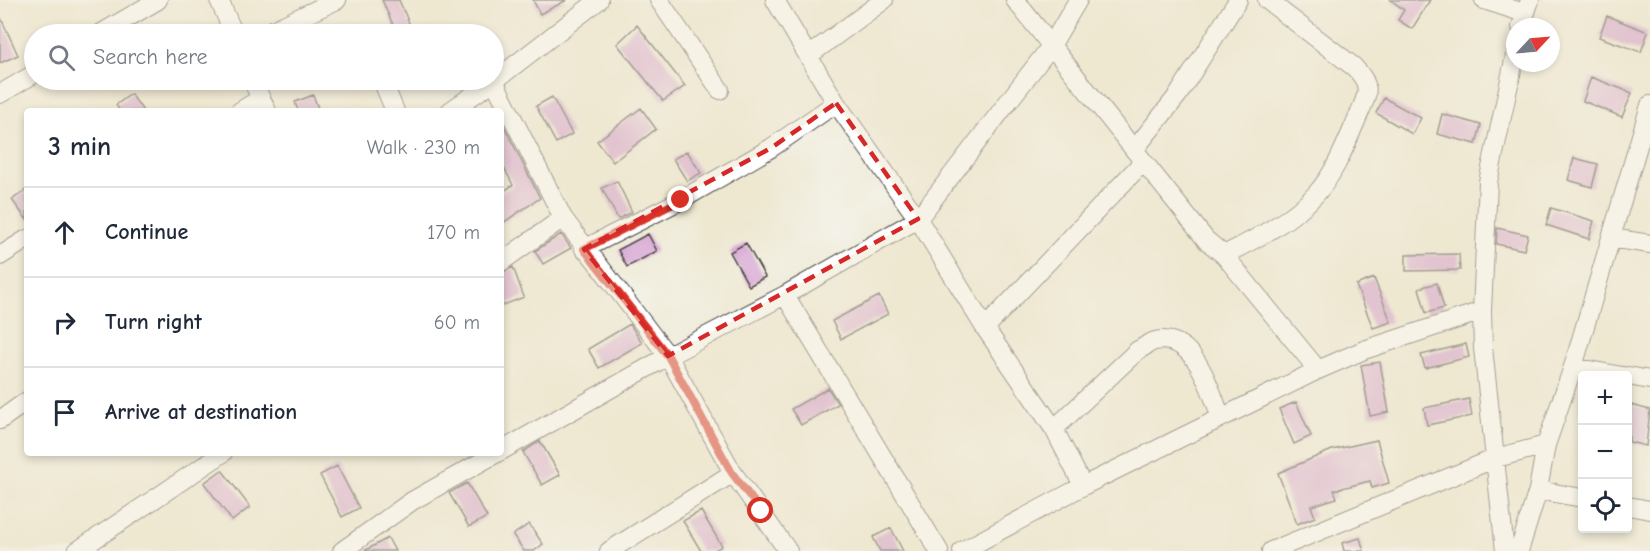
<!DOCTYPE html>
<meta charset="utf-8">
<style>
:root{--surface:#fff;--page:#f6f6f7;--text:#1f2937;--muted:#747a83;--line:#e0e1e3}
body{margin:0;font-family:"Comic Neue",sans-serif;background:var(--page);color:var(--text)}
.controls{position:absolute;right:18px;bottom:18px;display:grid;overflow:hidden;border-radius:6px;box-shadow:0 3px 9px #0003}
.controls button{width:54px;height:54px;display:grid;place-items:center;padding:0;border:0;border-bottom:2px solid var(--line);background:var(--surface);color:var(--text);font:30px sans-serif}
.compass{position:absolute;left:1506px;top:18px;width:54px;height:54px;border-radius:50%;background:var(--surface);box-shadow:0 3px 9px #0003;rotate:64deg}
.stop{position:absolute;width:18px;height:18px;margin:-14px;border:4px solid #d93025;border-radius:50%;background:#fff}
.stop.end{background:#d93025;border-color:#fff;box-shadow:0 2px 6px #0008}
.list{margin:0;padding:0;list-style:none}
h2{display:flex;justify-content:space-between;align-items:center;height:78px;margin:0;padding:0 24px;font-size:26px}
h2 small{font-size:20px;font-weight:400;color:var(--muted)}
.list li{display:grid;grid-template-columns:39px 1fr auto;gap:18px;align-items:center;box-sizing:border-box;height:90px;padding:0 24px;border-top:2px solid var(--line)}
.list b{display:block;font-size:22px;white-space:nowrap}
.list em{font-size:20px;font-style:normal;color:var(--muted)}
.icon{flex:none;width:33px;height:33px;fill:none;stroke:currentColor;stroke-width:2;stroke-linecap:round;stroke-linejoin:round}
.map{position:relative;flex:none;width:1650px;height:551px;overflow:hidden}
.search{position:absolute;background:var(--surface);box-shadow:0 3px 9px #0003;left:24px;top:24px;width:480px;height:66px;display:flex;align-items:center;gap:15px;box-sizing:border-box;padding:0 21px;border-radius:33px;color:var(--muted);font-size:22px}
.panel{position:absolute;background:var(--surface);box-shadow:0 3px 9px #0003;left:24px;top:108px;width:480px;height:348px;border-radius:6px}
.map>svg:first-child{display:block}
.building{fill:#d399cf}
.lines{fill:none;stroke-linecap:round;stroke-linejoin:round}
.minor-casing{stroke:#484744;stroke-width:20}
.minor{stroke:#fff;stroke-width:18}
.route{stroke:#d93025;stroke-width:8}
.marked{fill:none;stroke:#d62828;stroke-width:4.5;stroke-dasharray:12 8;stroke-linejoin:round}
</style>
<div class="map">
<svg width="1650" height="551" viewBox="0 0 1650 551">
<rect width="100%" height="100%" fill="#f6f6f2"/>
<filter id="ink" filterUnits="userSpaceOnUse"><feTurbulence type="fractalNoise" baseFrequency=".0167" numOctaves="2"/><feDisplacementMap in="SourceGraphic" scale="12" xChannelSelector="R" yChannelSelector="G"/><feConvolveMatrix kernelMatrix="1 2 1 2 8 2 1 2 1" color-interpolation-filters="sRGB"/></filter>
<filter id="wash" filterUnits="userSpaceOnUse"><feTurbulence type="fractalNoise" baseFrequency=".008" numOctaves="4" result="noise"/><feDisplacementMap in="SourceGraphic" scale="24" xChannelSelector="R" yChannelSelector="G"/><feGaussianBlur stdDeviation="1.35" result="paint"/><feColorMatrix in="noise" values="0 0 0 0 0 0 0 0 0 0 0 0 0 0 0 0 0 1.4 0 .05"/><feComposite in="paint" operator="in"/></filter>
<g filter="url(#wash)">
<rect width="100%" height="100%" fill="#eee8d1"/>
<g id="blocks">
<!-- building -->
<path class="building" d="M 382,0 L 399,0 L 412,30 L 397,34 Z
M 533,0 L 567,0 L 540,14 Z
M 1391,0 L 1430,0 L 1412,29 L 1398,20 L 1404,10 Z
M 0,16 L 18,55 L 0,63 Z
M 1607,16 L 1648,32 L 1641,52 L 1599,37 Z
M 637,25 L 685,86 L 663,101 L 617,44 Z
M 1591,77 L 1632,93 L 1622,117 L 1583,101 Z
M 131,94 L 143,111 L 120,111 L 116,105 Z
M 313,95 L 319,111 L 298,111 L 295,102 Z
M 552,97 L 572,134 L 556,143 L 536,106 Z
M 1384,98 L 1421,118 L 1412,134 L 1376,113 Z
M 641,108 L 656,129 L 613,162 L 597,141 Z
M 1442,114 L 1481,125 L 1476,144 L 1437,134 Z
M 501,120 L 540,198 L 501,224 L 501,193 L 513,185 L 501,162 Z
M 687,151 L 701,173 L 687,181 L 673,159 Z
M 1574,158 L 1598,164 L 1592,187 L 1568,180 Z
M 617,181 L 632,212 L 618,219 L 602,188 Z
M 27,189 L 27,220 L 12,200 Z
M 1551,208 L 1594,221 L 1589,239 L 1546,225 Z
M 1497,228 L 1528,235 L 1524,250 L 1496,244 Z
M 561,234 L 571,248 L 543,264 L 535,251 Z
M 648,234 L 657,251 L 627,267 L 618,250 Z
M 746,243 L 765,277 L 749,286 L 730,252 Z
M 1459,254 L 1460,270 L 1406,271 L 1406,255 Z
M 513,267 L 524,297 L 501,306 L 501,273 Z
M 1374,278 L 1391,322 L 1373,328 L 1356,285 Z
M 1437,283 L 1444,308 L 1426,313 L 1419,288 Z
M 879,296 L 888,314 L 841,339 L 832,321 Z
M 630,324 L 642,343 L 599,368 L 588,349 Z
M 1466,344 L 1469,357 L 1425,368 L 1421,355 Z
M 1380,362 L 1389,412 L 1370,416 L 1361,365 Z
M 828,388 L 838,404 L 801,425 L 791,409 Z
M 1469,399 L 1472,416 L 1427,425 L 1424,408 Z
M 1296,402 L 1311,436 L 1294,444 L 1279,409 Z
M 1628,404 L 1650,410 L 1646,446 L 1629,442 Z
M 1377,440 L 1389,483 L 1372,488 L 1370,481 L 1334,490 L 1337,498 L 1311,506 L 1315,517 L 1297,524 L 1278,473 L 1332,450 Z
M 540,441 L 560,475 L 542,485 L 523,452 Z
M 337,466 L 359,508 L 342,517 L 320,475 Z
M 222,470 L 250,507 L 232,521 L 204,483 Z
M 467,483 L 487,517 L 469,527 L 449,493 Z
M 701,511 L 722,546 L 713,551 L 701,551 L 683,521 Z
M 529,524 L 543,544 L 534,551 L 524,551 L 513,535 Z
M 891,528 L 903,551 L 880,551 L 873,537 Z
M 388,538 L 395,551 L 364,551 Z
M 1360,538 L 1364,551 L 1344,551 L 1342,543 Z"/>
</g>
</g>
<g filter="url(#ink)">
<use href="#blocks" fill-opacity="0" stroke="#484744" stroke-width="1.5"/>
<g class="lines">
<defs>
<path id="minor" d="M 219,0 L 234,34
M 659,0 L 720,90
M 775,0 L 836,103 L 918,219 L 985,328 L 1054,429 L 1083,486
M 1015,0 L 1206,240 L 1224,255 L 1318,370
M 1484,0 L 1524,13
M 1521,27 L 1530,0
M 100,34 L 158,0
M 264,34 L 337,0
M 808,56 L 884,0
M 252,80 L 267,111
M 382,80 L 395,111
M 494,81 L 563,218 L 668,356 L 733,473 L 788,551
M 0,94 L 34,74
M 240,111 L 260,99
M 450,111 L 494,81 L 599,0
M 1134,150 L 1178,95 L 1238,0
M 1611,238 L 1650,244
M 584,249 L 681,200 L 771,148 L 836,103
M 1224,255 C 1254,240 1294,219 1316,194 C 1335,173 1345,146 1356,121 C 1366,96 1375,88 1354,67 L 1267,0
M 0,256 L 27,239
M 501,262 L 563,218
M 785,295 L 939,551
M 985,328 L 1143,162
M 1573,367 L 1622,376
M 1628,376 L 1650,380
M 0,420 L 27,401
M 1054,429 L 1138,350 C 1143,348 1150,342 1155,341 C 1195,332 1211,391 1221,418
M 501,451 L 668,356 L 785,295 L 918,219 L 1051,46 L 1078,0
M 1538,490 L 1582,498
M 1628,506 L 1650,510
M 77,551 L 223,453
M 342,551 L 412,501 L 497,453
M 609,551 L 733,473
M 962,551 L 1083,486 L 1318,370 L 1364,350 L 1482,311
M 1271,551 L 1496,458 L 1546,445
M 1505,551 L 1483,348 L 1482,311 L 1488,182 L 1515,56
M 1519,551 L 1538,490 L 1546,445 L 1573,367 L 1650,105"/>
</defs>
<!-- minor casing -->
<use href="#minor" class="minor-casing"/>
<!-- minor -->
<use href="#minor" class="minor"/>
</g>
</g>
<g class="lines" filter="url(#ink)">
<!-- route -->
<path class="route" d="M 681,200 L 584,249 L 668,356 L 732,473 L 761,511"/>
</g>
<!-- marked area -->
<path d="M0 0H1650V551H0ZM 836,103 L 918,219 L 668,356 L 584,249 L 771,148 Z" fill="#eee8d1" fill-opacity=".55" fill-rule="evenodd"/>
<path class="marked" d="M 836,103 L 918,219 L 668,356 L 584,249 L 771,148 Z"/>
</svg>
<div class="controls">
<button>+</button>
<button>−</button>
<button><svg class="icon" aria-label="locate" viewBox="0 0 24 24"><circle cx="12" cy="12" r="6"/><path d="M12 2v4M12 18v4M2 12h4M18 12h4"/></svg></button>
</div>
<svg class="compass" viewBox="-18 -18 36 36"><path d="M0-13l5 13h-10z" fill="#e53935"/><path d="M0 13l5-13h-10z" fill="#747a83"/></svg>
<div class="stop" style="left:761px;top:511px"></div>
<div class="stop end" style="left:681px;top:200px"></div>
<div class="search"><svg class="icon" aria-label="search" viewBox="0 0 24 24"><circle cx="10" cy="10" r="6"/><path d="M15 15l6 6"/></svg>Search here</div>
<section class="panel">
<h2>3 min<small>Walk · 230 m</small></h2>
<ul class="list">
<li><svg class="icon" aria-label="ahead" viewBox="0 0 24 24"><path d="M12 20V5M6 11l6-6 6 6"/></svg><div><b>Continue</b></div><em>170 m</em></li>
<li><svg class="icon" aria-label="right" viewBox="0 0 24 24"><path d="M7 20v-9h11M14 6l5 5-5 5"/></svg><div><b>Turn right</b></div><em>60 m</em></li>
<li><svg class="icon" aria-label="arrive" viewBox="0 0 24 24"><path d="M6 21V4h12l-3 4 3 4H6"/></svg><div><b>Arrive at destination</b></div></li>
</ul>
</section>
</div>
